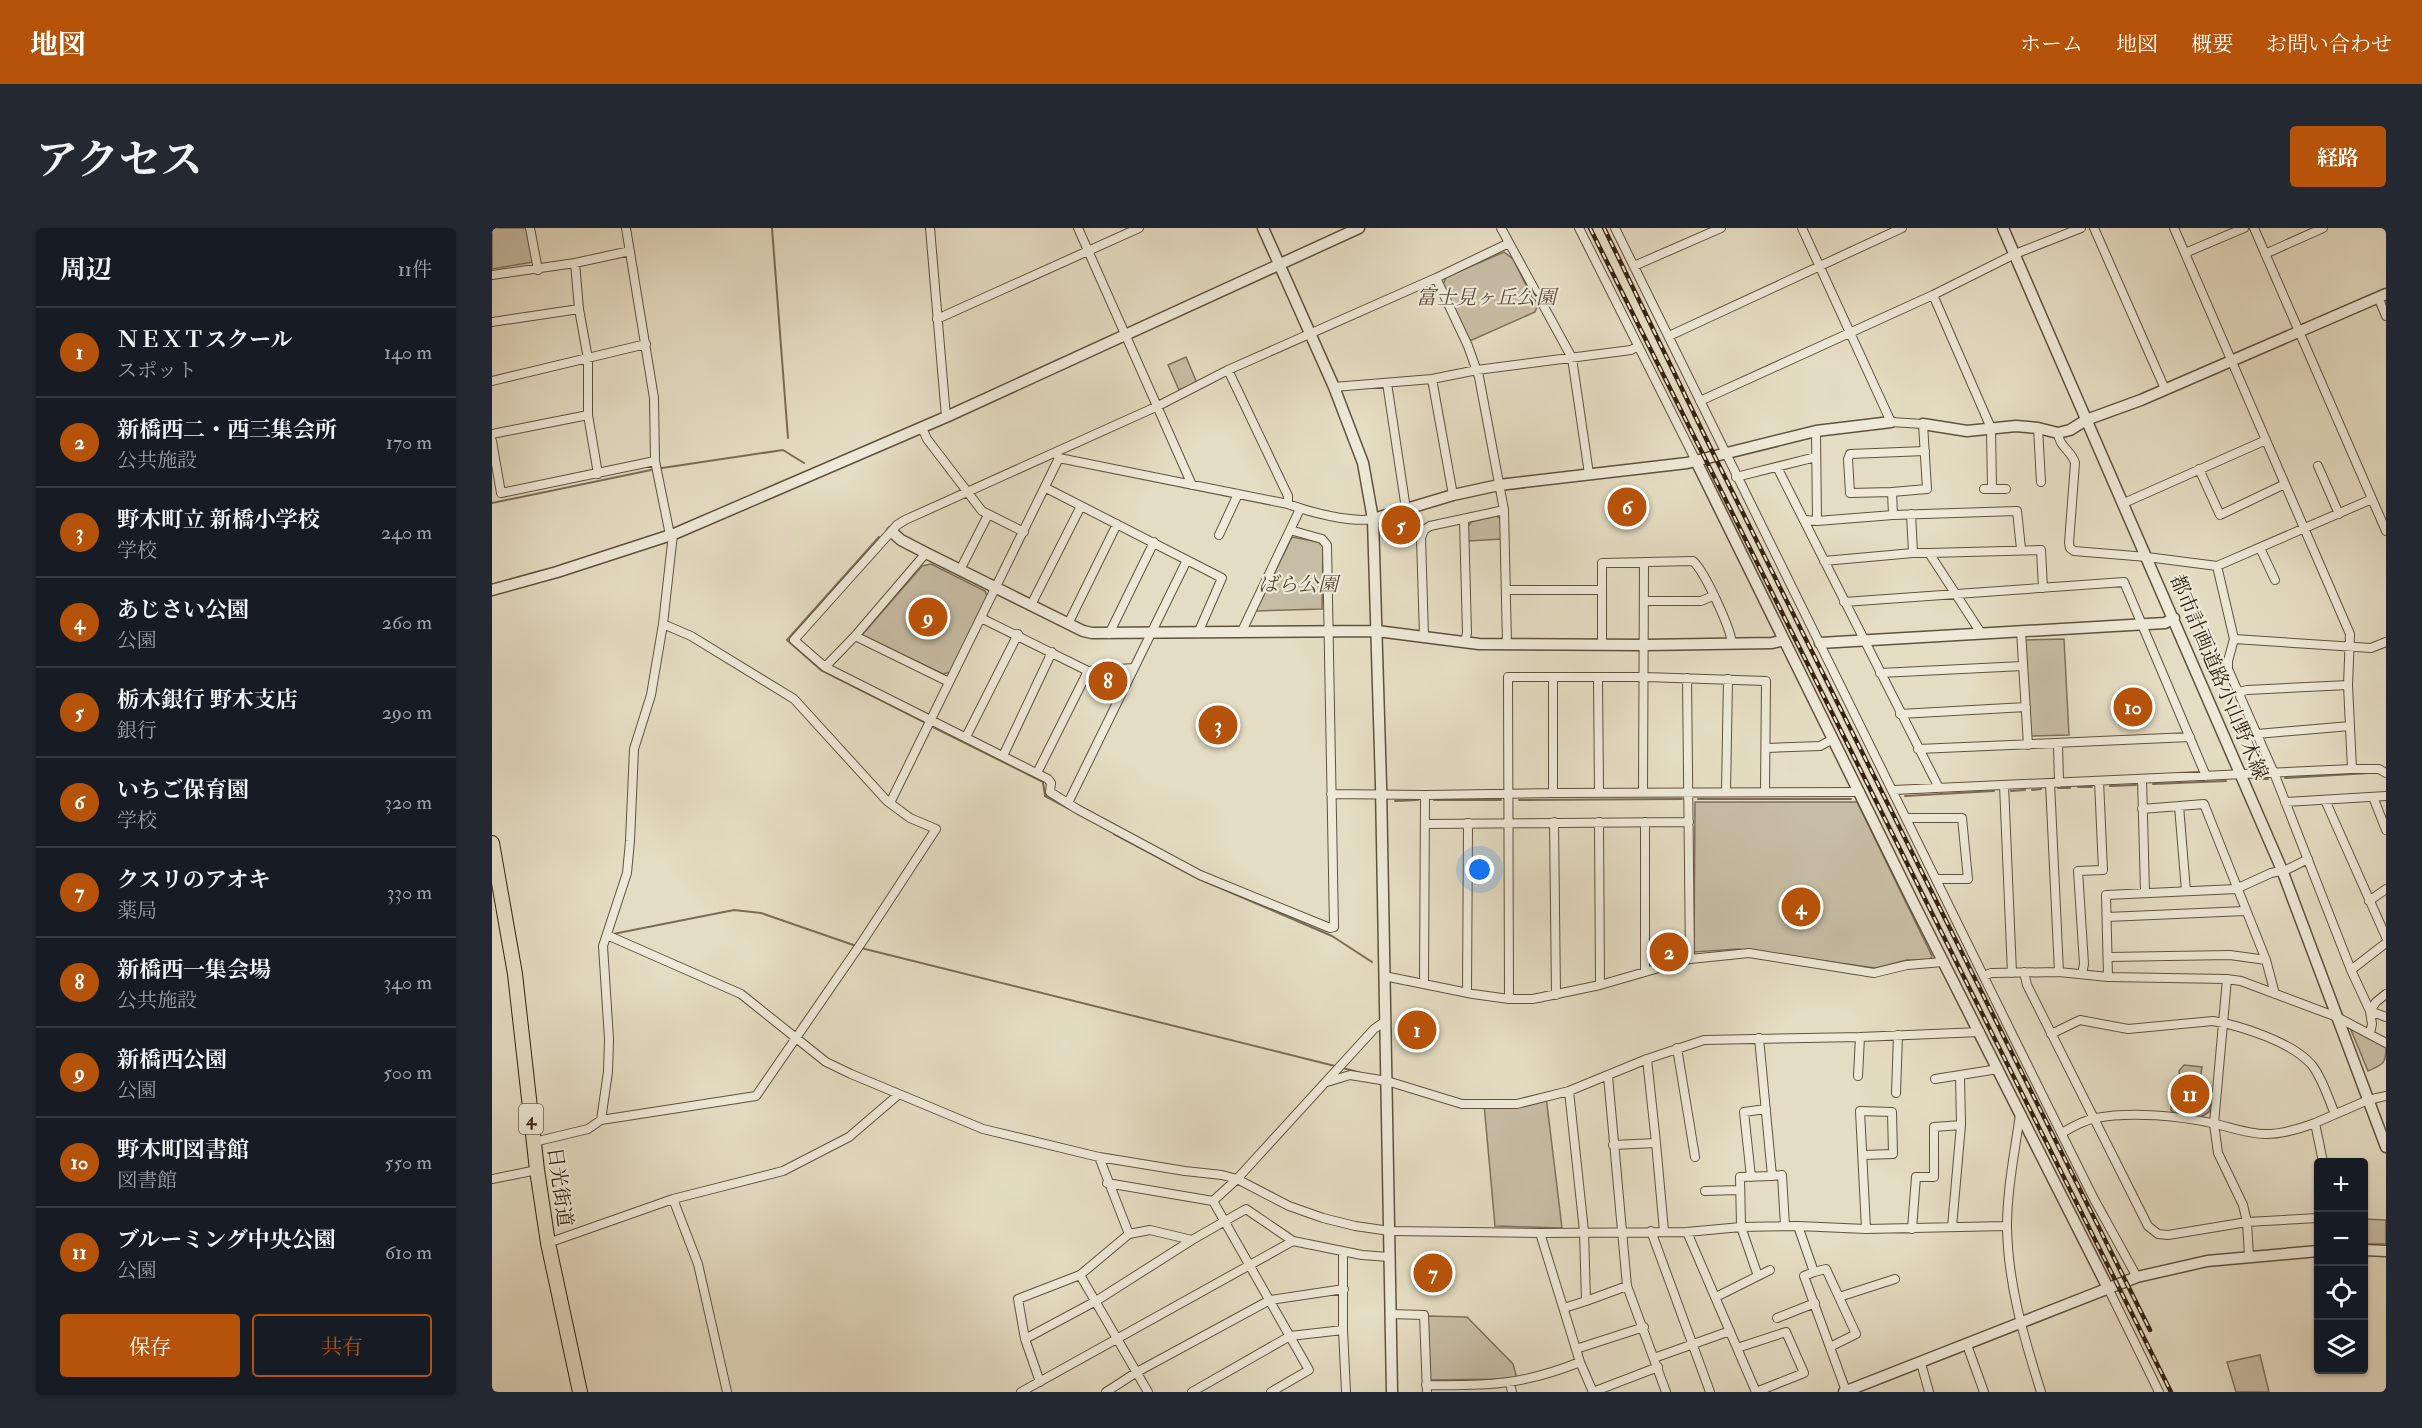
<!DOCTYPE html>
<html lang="ja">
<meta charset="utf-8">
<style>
:root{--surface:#171b24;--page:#242831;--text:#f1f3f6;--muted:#9ea1a6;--line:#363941;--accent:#b45309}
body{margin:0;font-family:"IM FELL Double Pica","Noto Serif JP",serif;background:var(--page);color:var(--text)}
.controls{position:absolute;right:18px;bottom:18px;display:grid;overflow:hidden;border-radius:6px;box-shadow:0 2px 4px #0004}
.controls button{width:54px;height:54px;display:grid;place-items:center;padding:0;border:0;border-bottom:2px solid var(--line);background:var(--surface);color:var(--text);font:30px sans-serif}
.you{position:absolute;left:988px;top:642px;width:21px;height:21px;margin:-15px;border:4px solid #fff;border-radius:50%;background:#1a73e8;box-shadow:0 0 0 9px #1a73e833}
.badge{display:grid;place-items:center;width:39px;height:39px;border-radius:50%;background:var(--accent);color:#fff;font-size:20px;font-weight:700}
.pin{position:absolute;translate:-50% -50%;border:3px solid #fff;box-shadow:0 2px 6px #0006}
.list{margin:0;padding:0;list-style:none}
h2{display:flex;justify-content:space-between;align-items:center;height:78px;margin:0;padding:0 24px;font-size:26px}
h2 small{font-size:20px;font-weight:400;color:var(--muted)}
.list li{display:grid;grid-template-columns:39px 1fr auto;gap:18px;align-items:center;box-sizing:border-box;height:90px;padding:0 24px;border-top:2px solid var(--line)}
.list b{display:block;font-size:22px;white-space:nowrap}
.list p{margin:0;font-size:20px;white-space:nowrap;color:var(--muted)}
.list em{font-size:20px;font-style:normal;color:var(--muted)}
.actions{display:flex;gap:12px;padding:18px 24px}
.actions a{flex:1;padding:14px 0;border:2px solid var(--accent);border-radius:6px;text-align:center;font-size:21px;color:var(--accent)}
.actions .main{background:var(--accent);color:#fff}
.icon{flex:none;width:33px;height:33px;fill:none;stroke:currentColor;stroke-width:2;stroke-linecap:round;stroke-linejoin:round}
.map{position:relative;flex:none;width:1894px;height:1164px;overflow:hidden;border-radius:6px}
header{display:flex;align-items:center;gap:36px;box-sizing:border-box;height:84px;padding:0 30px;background:var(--accent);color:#fff}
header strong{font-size:28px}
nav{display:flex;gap:33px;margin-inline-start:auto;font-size:21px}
.intro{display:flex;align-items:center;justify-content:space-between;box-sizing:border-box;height:144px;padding:0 36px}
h1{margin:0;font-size:42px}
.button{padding:15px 27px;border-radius:6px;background:var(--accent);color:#fff;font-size:21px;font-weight:700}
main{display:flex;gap:36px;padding:0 36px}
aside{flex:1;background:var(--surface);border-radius:6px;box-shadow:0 2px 4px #0004}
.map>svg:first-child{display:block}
.green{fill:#c7bda5;stroke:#7e705c;stroke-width:1.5}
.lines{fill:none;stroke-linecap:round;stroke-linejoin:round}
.stream{stroke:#7b6c58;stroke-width:2}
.minor-casing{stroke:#61513e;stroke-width:10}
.tertiary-casing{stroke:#61513e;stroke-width:13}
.trunk-casing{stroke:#352212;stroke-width:16}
.minor{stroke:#eee9d8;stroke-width:8}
.tertiary{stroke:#eee9d8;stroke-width:10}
.trunk{stroke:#e5ddc3;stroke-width:14}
.rail-casing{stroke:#352212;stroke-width:4.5}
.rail{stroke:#eee9d8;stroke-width:2;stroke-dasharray:7;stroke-linecap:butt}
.labels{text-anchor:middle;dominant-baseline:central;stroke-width:4.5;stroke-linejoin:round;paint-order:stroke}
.shield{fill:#eee9d8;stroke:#6c5e4d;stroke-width:1.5}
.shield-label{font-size:18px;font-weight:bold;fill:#352212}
.park-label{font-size:20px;font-style:italic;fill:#5a4937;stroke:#eee9d8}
.street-label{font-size:20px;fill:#352212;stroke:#eee9d8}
</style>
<header>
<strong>地図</strong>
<nav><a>ホーム</a><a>地図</a><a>概要</a><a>お問い合わせ</a></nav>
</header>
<div class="intro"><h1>アクセス</h1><a class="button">経路</a></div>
<main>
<aside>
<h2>周辺<small>11件</small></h2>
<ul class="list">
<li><span class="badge">1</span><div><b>ＮＥＸＴスクール</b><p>スポット</p></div><em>140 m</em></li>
<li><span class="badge">2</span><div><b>新橋西二・西三集会所</b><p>公共施設</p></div><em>170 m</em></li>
<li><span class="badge">3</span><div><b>野木町立 新橋小学校</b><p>学校</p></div><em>240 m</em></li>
<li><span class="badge">4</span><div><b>あじさい公園</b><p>公園</p></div><em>260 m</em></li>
<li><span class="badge">5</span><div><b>栃木銀行 野木支店</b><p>銀行</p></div><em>290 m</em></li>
<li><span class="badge">6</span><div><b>いちご保育園</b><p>学校</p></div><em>320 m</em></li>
<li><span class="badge">7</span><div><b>クスリのアオキ</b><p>薬局</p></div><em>330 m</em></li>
<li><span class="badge">8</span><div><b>新橋西一集会場</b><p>公共施設</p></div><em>340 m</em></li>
<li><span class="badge">9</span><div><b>新橋西公園</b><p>公園</p></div><em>500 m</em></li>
<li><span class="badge">10</span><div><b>野木町図書館</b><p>図書館</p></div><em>550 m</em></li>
<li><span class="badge">11</span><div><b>ブルーミング中央公園</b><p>公園</p></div><em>610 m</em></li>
</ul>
<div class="actions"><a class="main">保存</a><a>共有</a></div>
</aside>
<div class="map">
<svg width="1894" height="1164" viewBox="0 0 1894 1164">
<rect width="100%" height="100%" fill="#e5ddc3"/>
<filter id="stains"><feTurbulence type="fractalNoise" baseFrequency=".00333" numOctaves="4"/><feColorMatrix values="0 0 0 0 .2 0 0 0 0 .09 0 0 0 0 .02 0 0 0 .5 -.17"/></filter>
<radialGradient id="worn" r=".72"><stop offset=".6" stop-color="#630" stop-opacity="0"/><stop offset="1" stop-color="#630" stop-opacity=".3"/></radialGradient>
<!-- green -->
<path class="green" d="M 0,0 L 36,0 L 42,34 L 0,41 Z
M 1012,24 L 1021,31 L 1045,79 L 1043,84 L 980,112 L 976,112 L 951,57 L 954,49 Z
M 694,129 L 705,155 L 687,162 L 676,137 Z
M 1004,288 L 1010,291 L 1010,311 L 976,313 L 975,301 L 979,294 Z
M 800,309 L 826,314 L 831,318 L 830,381 L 764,383 Z
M 439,336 L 493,363 L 496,371 L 458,444 L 451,446 L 370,407 L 430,338 Z
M 1572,411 L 1577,507 L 1539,508 L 1533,412 Z
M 1203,574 L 1365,574 L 1440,728 L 1438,732 L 1415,732 L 1383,740 L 1246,721 L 1202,724 Z
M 1861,800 L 1894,817 C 1894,836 1892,836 1876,843 L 1859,802 Z
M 1692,837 L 1710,839 L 1707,858 L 1718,859 L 1716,868 L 1721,869 L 1717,884 L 1709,889 L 1682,885 L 1679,882 L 1680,863 L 1689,856 L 1687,843 Z
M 1054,868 L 1070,1000 L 1003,998 L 992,876 Z
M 1872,991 L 1894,992 L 1894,1016 L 1872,1016 Z
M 936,1088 L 975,1089 L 1021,1136 L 1025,1151 L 938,1152 Z
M 1768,1127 L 1777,1164 L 1744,1164 L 1735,1134 Z"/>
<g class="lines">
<!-- stream -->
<path class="stream" d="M 280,0 L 296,210
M 170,240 L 291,222 L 312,235
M 0,275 L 159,242
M 387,309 L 295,412 L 329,442 L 434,495
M 439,498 L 551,554 L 553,568 L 583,584
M 1793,550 L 1877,545
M 1766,551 L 1776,551
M 1661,556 L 1734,553
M 1618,558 L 1644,557
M 1586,559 L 1600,559
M 1566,560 L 1578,560
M 1540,562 L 1549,561
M 1519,563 L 1533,562
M 1413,568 L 1502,563
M 1206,571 L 1359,571
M 942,572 L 1009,572
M 1027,572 L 1190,571
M 903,573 L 926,572
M 622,606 L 707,651 L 840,708 L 880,734
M 121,706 L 242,682 L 269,685 L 373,721 L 843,838
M 851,840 L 869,845"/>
<defs>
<path id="minor" d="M 38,0 L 46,42
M 134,0 L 162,170 L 163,233 L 178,307
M 438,0 L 454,189
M 586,0 L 700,257
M 1009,0 L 1080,130 L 1097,246
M 1087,0 L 1204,233
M 1123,0 L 1522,810 L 1602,971 L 1645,1049
M 1310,0 L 1399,194 L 1431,196 L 1435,261 L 1400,264 L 1401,287
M 1602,0 L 1673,161
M 1682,0 L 1858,406 L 1856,457 L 1860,541
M 1762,0 L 1894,303
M 1693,25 L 1752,0
M 1773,26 L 1831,0
M 83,35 L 87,81 L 96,131 L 96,187 L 106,246
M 1142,38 L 1229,0
M 0,47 L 83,35 L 138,23
M 944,50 L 976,118 L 987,149 L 1012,282 L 1015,416
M 1441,67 L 1499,200 L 1500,261
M 1886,69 L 1894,88
M 445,91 L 647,0
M 0,94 L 87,81
M 1177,108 L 1410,0
M 736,142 L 796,268 L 796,276
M 940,151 L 961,267
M 0,153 L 154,116
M 895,155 L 914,281
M 842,159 L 940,151 L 985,142 L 1139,122 L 1146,118
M 1208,173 L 1441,67 L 1523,26 L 1589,0
M 430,200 L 435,211 L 490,283 L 532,304
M 1546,200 L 1549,254
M 1324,203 L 1325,293
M 1566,205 C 1567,219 1580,223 1583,235 L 1577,315 L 1578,320 L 1582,323 L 1655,329 L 1725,338 L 1880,271
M 0,206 L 96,187
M 0,213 L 9,265 L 163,233
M 565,227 L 567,230 L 796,276 C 817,284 859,295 881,291
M 1826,238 L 1847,286
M 1286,241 L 1447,560
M 1707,241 L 1728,287 L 1793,256
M 1244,249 L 1324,229
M 554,260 L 730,350 L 706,405
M 1492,261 L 1514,261
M 1400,264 L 1358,265 L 1356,231 L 1358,226 L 1433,223
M 1632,275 L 1774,212
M 1419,286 L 1421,325 L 1437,325 L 1489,405
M 972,292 L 975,405 L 973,414
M 1312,292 L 1325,293 L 1401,287 L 1525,283 L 1529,321
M 798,302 L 830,311 L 835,317 L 842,699 L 838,700 L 708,647 L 585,581 L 558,564 L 559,555 L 556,551 L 333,439 L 302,412 L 405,297 L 413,292 L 666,178 L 736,142 L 944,50 L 1017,15
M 727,307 L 746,266
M 1768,320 L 1783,352
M 1437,325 L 1549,322 L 1551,360
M 1332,333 L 1421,325
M 1725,338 L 1742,411 L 1736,433 L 1736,441 L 1782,545 L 1859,742 L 1878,783 L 1880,796 L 1878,806
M 468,342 L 496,287
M 1015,362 L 1110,362
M 1152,373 L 1209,373 L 1221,368
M 1352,374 L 1632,354 L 1714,548
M 539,377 L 589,278
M 489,390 L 596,443 L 642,440
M 576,396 L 625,296
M 750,403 L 808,281
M 1529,403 L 1536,517
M 617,406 L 662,314
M 363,408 L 434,325
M 932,408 L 929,310 L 932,302 L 938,298 L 1012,282
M 1742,411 L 1879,420 L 1894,414
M 1110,416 L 1110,335 L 1201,333 C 1213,344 1238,399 1240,415
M 333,439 L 363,408 L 457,454
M 1388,445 L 1531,438
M 1061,449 L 1061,565
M 1106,449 L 1107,564
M 1195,450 L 1198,731
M 1747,464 L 1755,462 L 1856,457
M 1408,486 L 1534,479
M 1765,506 L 1858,498
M 474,509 L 526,406
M 1566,516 L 1567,555
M 1275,520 L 1328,518 L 1341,511
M 1426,521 L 1698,509
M 511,528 L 560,424
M 545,545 L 596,443
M 1650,551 L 1653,664
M 1558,555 L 1567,744
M 1512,557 L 1520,745
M 1401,562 L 1860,541 L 1887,541 L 1894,545
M 1151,564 L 1152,334
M 1234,564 L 1236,451
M 839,566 L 933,567 L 1061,565 L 1368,564
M 1881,569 L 1894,602
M 1833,572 L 1894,709
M 1793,574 L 1894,568
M 398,575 L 567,230
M 576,575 L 695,332
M 1687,578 L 1694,663
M 1415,590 L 1470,590 L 1476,651 L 1445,651
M 1062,594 L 1064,767
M 1107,594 L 1108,757
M 933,596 L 1197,594
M 1877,673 L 1894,661
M 1615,689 L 1753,683
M 115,707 L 249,766 L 334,834 L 359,846 L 491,901 L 607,929 L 693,943 L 730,947 L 745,951 L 797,978 L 831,990 L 863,998 L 898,1003 L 1048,1005 L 1195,1004 L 1249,999 L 1306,998 L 1374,1001 L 1515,998
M 1616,729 L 1738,727 L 1774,732 L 1712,576 L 1650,581
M 1774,732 L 1783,766
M 1859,742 L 1894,715
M 1153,743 L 1153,594
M 1532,744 L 1535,757 L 1656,998 L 1666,1006 L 1676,1007 L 1755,994 L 1826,990
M 1590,746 L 1592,736 L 1586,643 L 1611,642 L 1607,553
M 892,748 L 981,766 L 1017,771 L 1041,771 L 1108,757 L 1198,731 L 1257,725 L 1382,745 L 1415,737 L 1451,734
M 1492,748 L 1499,745 L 1567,744 L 1616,749 L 1735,751 L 1749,753 L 1845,789 L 1894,815
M 1616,749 L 1614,667 L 1744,661 L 1779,645 L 1794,642 L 1816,631
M 1735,751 L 1722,896 L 1726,925 L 1751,977 L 1755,994 L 1757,1029
M 932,755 L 933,567
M 975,764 L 976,595
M 1894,766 L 1884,774 L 1878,783 L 1894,789
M 1017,771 L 1016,449 L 1153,449 L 1274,453 L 1273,564
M 1559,806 L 1588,792 L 1636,801 L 1721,793 C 1750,798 1799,814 1819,836 C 1830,849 1836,870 1843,886
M 1185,820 L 1203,929
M 1116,848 L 1135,1058 L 1174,1164
M 1366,848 L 1368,809
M 1468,848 L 1469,897
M 1443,851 L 1506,841
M 835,854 L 858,847 L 895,853 L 970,876 L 1025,876 L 1077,863 L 1155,831 L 1212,812 L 1368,809 L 1488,804
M 1077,863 L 1092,1003 L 1094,1073 L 1135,1058
M 1404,865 L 1406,807
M 1528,886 C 1523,923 1515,961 1515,999 C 1516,1057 1532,1110 1549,1164
M 109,892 L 116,844 L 117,811 L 111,718 L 135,645 L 138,613 L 142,521 L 159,467 L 171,396 L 181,306
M 1570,905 C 1580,899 1592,892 1604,890 C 1639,883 1689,888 1724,896 C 1741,900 1756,906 1774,906 C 1791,906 1807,901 1823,895
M 42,914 L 96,901 L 109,892 L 264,868 L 370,714 L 444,601 L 418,590 L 395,573 L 302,471 L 199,408 L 171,396
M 1164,915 L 1172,1003
M 1121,917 L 1164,915 L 1155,831
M 1371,927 L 1401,926 L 1400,884 L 1368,883 L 1374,1001
M 607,929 L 637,1006
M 1831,934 L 1823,895 L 1876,872 L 1894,868
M 1280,948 L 1290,947 L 1293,998
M 1259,949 L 1252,884 L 1274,881
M 0,951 L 45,942
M 615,955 L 721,973 L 745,951 L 882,801 L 892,794
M 1213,963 L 1248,962
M 181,971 L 206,1036 L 235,1164
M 721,973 L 817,1142 L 779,1164
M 1306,998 L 1322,1044 L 1312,1048 L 1354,1163
M 1420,1001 L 1424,949 L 1442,949 L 1442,899 L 1469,897 L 1460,999
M 1159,1003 L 1218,1164
M 1195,1004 L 1264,1164
M 1048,1005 L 1088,1134 L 1101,1164
M 56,1015 L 181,971 L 291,943 L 357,909 L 406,867
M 851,1023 L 851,1102 L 854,1164
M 1322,1044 L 1334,1041 L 1364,1106 L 1338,1119
M 588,1047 L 656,1164
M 1266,1048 L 1249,999 L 1248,949 L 1280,948 L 1267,810
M 1616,1060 L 1667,1164
M 1224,1069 L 1278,1042
M 1347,1069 L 1403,1051
M 1072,1080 L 1094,1073
M 898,1086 L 932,1087 L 935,1164
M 1285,1090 L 1323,1075
M 533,1111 L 604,1073 L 700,1012
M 1475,1117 L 1492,1164
M 1245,1120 L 1294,1104 L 1312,1145 L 1264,1164
M 1084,1121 L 1152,1099
M 1162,1130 L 1238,1103
M 1429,1135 L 1437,1164
M 548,1154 L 533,1111 L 526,1071 L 588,1047 L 637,1006 L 658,1002 L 700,1012 L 754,981 L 801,1013 L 870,1027 L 897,1029
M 1018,1155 L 1020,1164
M 934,1157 C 995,1158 1031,1157 1088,1134
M 529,1164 L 801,1013
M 614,1164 L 645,1144 L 778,1072 L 852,1061
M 700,1164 L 798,1108 L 851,1102
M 1101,1164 L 1166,1139"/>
<path id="tertiary" d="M 771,0 L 842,159 L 871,235 L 881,291 L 889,557 L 900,1164
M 1511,0 L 1790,642 L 1894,919
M 1431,196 L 1475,203 L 1524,198 L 1546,200 L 1566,205 L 1578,202 L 1594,192 L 1649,172 L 1894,66
M 1204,233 L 1421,674 L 1616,1060
M 881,291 L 961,267 L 1007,257 L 1195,235 L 1324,203 L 1399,194
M 400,304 L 409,312 L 434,325 L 591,403 L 600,405 L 885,403 L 987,416 L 1153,417 L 1280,415 L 1292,412
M 0,362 L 65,344 L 182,306 L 454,189 L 867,0
M 1328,415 L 1673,395 L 1682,390
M 1872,1022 L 1894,1023
M 1352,1164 L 1645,1049 L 1715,1033 L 1826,1023"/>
<path id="trunk" d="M 0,615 L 23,746 L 45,942 L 56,1015 L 88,1164"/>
</defs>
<!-- minor casing -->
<use href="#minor" class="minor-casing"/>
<!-- tertiary casing -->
<use href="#tertiary" class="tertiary-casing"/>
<!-- trunk casing -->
<use href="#trunk" class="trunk-casing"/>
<!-- minor -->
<use href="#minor" class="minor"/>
<!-- tertiary -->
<use href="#tertiary" class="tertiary"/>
<!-- trunk -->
<use href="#trunk" class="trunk"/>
<defs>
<path id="rail" d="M 1098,0 L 1679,1164
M 1112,0 L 1223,229 L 1658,1102"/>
</defs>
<!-- rail casing -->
<use href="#rail" class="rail-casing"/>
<!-- rail -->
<use href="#rail" class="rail"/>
</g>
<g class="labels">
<!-- shield labels -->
<rect class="shield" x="27" y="876" width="24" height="30" rx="4.5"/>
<g class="shield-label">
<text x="39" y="891">4</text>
</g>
<!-- park labels -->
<g class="park-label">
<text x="994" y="69">富士見ヶ丘公園</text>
<text x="806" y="356">ばら公園</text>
</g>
<!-- street labels -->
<g class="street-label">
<text transform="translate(1727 449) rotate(67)">都市計画道路小山野木線</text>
<text transform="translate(68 959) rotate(82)">日光街道</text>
</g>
</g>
<rect width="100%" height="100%" filter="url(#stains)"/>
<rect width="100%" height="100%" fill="url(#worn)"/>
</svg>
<div class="controls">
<button>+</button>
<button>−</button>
<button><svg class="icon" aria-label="locate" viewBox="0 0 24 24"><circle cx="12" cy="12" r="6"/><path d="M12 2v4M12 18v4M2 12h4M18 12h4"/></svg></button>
<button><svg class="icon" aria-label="layers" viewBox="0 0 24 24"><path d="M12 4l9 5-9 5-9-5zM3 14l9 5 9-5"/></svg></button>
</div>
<div class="you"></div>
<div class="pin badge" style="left:925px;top:802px">1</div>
<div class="pin badge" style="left:1177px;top:724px">2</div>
<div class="pin badge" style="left:726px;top:497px">3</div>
<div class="pin badge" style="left:1309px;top:679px">4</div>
<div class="pin badge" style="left:909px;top:297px">5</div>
<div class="pin badge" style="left:1135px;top:279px">6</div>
<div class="pin badge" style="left:941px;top:1045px">7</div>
<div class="pin badge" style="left:616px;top:453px">8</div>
<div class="pin badge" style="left:436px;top:389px">9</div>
<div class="pin badge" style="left:1641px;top:479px">10</div>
<div class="pin badge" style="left:1698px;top:866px">11</div>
</div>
</main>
